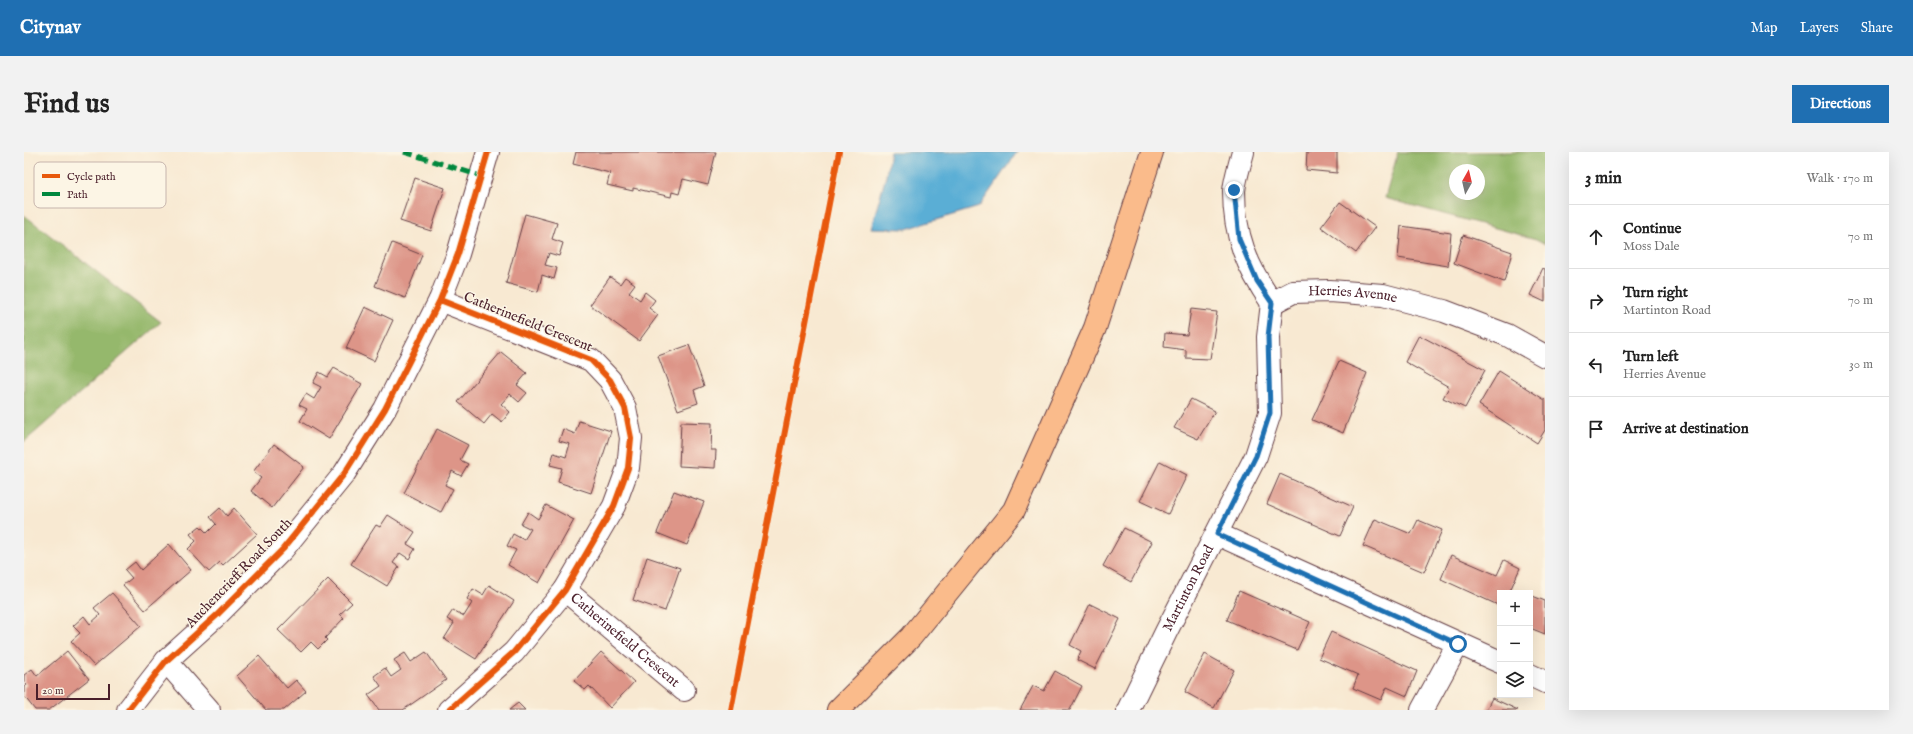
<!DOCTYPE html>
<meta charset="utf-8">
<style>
:root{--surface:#fff;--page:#f2f2f2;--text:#222;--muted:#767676;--line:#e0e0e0;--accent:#1f6fb2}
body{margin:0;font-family:"IM FELL English",serif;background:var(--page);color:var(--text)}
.controls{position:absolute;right:12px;bottom:12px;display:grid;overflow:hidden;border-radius:0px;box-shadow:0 4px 16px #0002}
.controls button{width:36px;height:36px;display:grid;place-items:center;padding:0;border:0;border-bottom:1px solid var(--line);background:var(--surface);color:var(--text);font:20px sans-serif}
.compass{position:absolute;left:1425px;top:12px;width:36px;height:36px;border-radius:50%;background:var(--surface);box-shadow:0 4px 16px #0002;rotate:8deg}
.scale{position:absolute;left:12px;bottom:10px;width:74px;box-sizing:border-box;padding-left:4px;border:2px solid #4a1f2b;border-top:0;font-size:11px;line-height:14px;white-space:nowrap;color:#4a1f2b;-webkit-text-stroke:3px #fcf5e5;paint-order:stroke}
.stop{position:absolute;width:12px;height:12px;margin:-9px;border:3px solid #1f6fb2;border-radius:50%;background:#fff}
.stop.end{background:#1f6fb2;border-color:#fff;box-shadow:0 1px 4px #0008}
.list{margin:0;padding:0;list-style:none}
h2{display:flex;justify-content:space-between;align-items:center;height:52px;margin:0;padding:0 16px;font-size:17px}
h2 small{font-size:13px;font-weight:400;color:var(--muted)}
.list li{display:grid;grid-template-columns:26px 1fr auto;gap:12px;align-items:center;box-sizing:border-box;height:64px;padding:0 16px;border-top:1px solid var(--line)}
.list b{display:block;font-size:15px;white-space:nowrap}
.list p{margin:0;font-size:13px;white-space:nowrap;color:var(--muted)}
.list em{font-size:13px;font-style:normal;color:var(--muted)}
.icon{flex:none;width:22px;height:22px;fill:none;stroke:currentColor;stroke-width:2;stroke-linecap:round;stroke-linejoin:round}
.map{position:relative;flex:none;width:1521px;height:558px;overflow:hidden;border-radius:0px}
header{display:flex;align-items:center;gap:24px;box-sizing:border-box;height:56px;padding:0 20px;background:var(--accent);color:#fff}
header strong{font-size:19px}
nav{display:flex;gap:22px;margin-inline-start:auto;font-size:14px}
.intro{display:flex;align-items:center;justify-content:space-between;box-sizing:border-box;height:96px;padding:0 24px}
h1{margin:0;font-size:28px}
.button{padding:10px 18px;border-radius:0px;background:var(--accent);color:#fff;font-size:14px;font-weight:700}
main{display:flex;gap:24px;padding:0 24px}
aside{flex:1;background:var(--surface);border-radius:0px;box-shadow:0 4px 16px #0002}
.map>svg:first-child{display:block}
.forest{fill:#95b86c;stroke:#706c4c;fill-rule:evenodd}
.water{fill:#5aaed5;stroke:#526680}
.building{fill:#dd9588}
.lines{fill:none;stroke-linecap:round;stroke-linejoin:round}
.minor-casing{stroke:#643d44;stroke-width:24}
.tertiary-casing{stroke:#643d44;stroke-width:24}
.trunk-casing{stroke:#643d44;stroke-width:24}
.minor{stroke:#fff;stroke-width:22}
.tertiary{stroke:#fff;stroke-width:22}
.trunk{stroke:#fabb8b;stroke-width:22}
.quiet{stroke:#00873e;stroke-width:5;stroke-dasharray:10 5;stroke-linecap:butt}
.cycleway-casing{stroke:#fcf5e5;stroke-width:8}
.cycleway{stroke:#e8590c;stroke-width:6}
.route{stroke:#1f6fb2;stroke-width:5}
.labels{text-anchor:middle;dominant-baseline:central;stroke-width:3;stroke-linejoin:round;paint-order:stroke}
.street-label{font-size:14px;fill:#4a1f2b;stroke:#fcf5e5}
.key{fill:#fcf5e5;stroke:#c7b5ad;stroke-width:1}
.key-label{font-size:11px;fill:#4a1f2b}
</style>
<header>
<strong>Citynav</strong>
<nav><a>Map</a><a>Layers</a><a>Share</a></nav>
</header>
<div class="intro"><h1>Find us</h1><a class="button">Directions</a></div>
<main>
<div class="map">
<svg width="1521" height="558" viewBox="0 0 1521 558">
<rect width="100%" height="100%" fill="#fcf5e5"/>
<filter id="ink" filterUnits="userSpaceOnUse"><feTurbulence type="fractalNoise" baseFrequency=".025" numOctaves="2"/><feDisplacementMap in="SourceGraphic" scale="8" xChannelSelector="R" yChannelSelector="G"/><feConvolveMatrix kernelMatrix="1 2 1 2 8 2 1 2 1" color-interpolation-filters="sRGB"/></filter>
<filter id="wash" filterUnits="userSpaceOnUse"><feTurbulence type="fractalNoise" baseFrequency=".012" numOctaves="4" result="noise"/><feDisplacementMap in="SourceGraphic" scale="16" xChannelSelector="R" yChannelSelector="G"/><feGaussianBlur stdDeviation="0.9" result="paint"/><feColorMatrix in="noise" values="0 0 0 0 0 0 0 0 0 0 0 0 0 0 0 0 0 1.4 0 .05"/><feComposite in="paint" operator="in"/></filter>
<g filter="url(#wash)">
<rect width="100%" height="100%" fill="#f8e9d2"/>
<!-- forest -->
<path class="forest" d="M 1374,0 L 1521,0 L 1521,92 L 1512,87 L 1361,46 ZM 1431,18 L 1455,18 L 1455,42 L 1431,42 Z
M 0,63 L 137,170 L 0,290 Z"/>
<!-- water -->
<path class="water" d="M 866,0 L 993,0 L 955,55 L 882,77 L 847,76 L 862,24 Z"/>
<g id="blocks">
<!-- building -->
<path class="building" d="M 552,0 L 692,0 L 684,33 L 659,27 L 655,42 L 648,40 L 647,45 L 609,36 L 609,39 L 583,33 L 586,21 L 549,12 Z
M 1283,0 L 1313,0 L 1313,21 L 1282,18 Z
M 391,26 L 421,36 L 407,79 L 376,69 Z
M 1316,50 L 1351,75 L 1332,101 L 1297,75 Z
M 501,62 L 533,71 L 528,87 L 539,91 L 535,104 L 525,101 L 521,113 L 533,116 L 530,127 L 518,123 L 514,140 L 482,131 Z
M 1377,74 L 1427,81 L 1424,114 L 1374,106 Z
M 1439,83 L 1488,100 L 1480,130 L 1430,111 Z
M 368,91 L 398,103 L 381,146 L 351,134 Z
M 1519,116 L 1521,117 L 1521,150 L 1506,143 Z
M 586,125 L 596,132 L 601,125 L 611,132 L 605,140 L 616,148 L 621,140 L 631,148 L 625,156 L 634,163 L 615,189 L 566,153 Z
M 341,155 L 369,168 L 350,209 L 322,196 Z
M 1167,157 L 1193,160 L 1186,207 L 1162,206 L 1162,198 L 1140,195 L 1141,181 L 1163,183 Z
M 1395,183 L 1461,218 L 1441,256 L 1419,246 L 1425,235 L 1381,210 Z
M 665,193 L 680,234 L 670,238 L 674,251 L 654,258 L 634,204 Z
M 477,200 L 503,221 L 493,233 L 503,241 L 495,250 L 486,242 L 477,252 L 486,260 L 478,270 L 468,262 L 460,272 L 434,250 Z
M 1315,209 L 1343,221 L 1319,281 L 1288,268 Z
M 310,216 L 338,232 L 305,287 L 276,269 L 283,257 L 275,253 L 282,242 L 290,247 L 297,235 L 289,231 L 295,220 L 304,225 Z
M 1475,219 L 1521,248 L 1521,278 L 1513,291 L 1455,253 Z
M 1167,247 L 1191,259 L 1174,287 L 1150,276 Z
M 555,269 L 587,279 L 567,341 L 534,330 L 538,316 L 526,313 L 530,301 L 542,305 L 546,292 L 535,289 L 539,277 L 551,282 Z
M 657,270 L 688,271 L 687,298 L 692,298 L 691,316 L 655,314 Z
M 413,277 L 444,293 L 436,308 L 444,312 L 437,324 L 428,319 L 421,333 L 429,337 L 417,360 L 380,341 Z
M 250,292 L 280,315 L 248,356 L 227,339 L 237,326 L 229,320 Z
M 1136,309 L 1163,323 L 1144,362 L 1116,349 Z
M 1256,322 L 1329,355 L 1316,384 L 1243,352 Z
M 650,339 L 680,350 L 663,393 L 633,381 Z
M 522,353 L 550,368 L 515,431 L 484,413 L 492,398 L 483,394 L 489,382 L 500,388 L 507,377 L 497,372 L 504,360 L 514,367 Z
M 196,356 L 203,364 L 210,356 L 233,382 L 199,413 L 196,410 L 185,420 L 164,397 L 172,389 L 166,382 L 176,374 L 183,381 L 192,372 L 186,365 Z
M 364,363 L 391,380 L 383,392 L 391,397 L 385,407 L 376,401 L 369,411 L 375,415 L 363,434 L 327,412 L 352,373 L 356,375 Z
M 1351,367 L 1387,382 L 1394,368 L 1418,378 L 1400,420 L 1339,394 Z
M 1100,376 L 1128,390 L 1107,430 L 1079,414 Z
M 145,392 L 167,418 L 121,458 L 99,433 L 108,426 L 101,418 L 111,410 L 117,418 Z
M 1427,403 L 1473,423 L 1480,408 L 1496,416 L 1485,441 L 1476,441 L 1476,454 L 1417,427 Z
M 623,405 L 656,416 L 641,459 L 609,448 Z
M 304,427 L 328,451 L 316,462 L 320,466 L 301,486 L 303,488 L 294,497 L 287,490 L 277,500 L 254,478 Z
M 465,433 L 490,449 L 452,507 L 420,487 L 430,471 L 423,467 L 429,458 L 440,464 L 448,451 L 443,447 L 449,437 L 459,443 Z
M 1215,439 L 1286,470 L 1273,498 L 1203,468 Z
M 88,441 L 117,474 L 70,514 L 47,489 L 56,481 L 49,474 L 60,464 L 66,472 L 76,463 L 70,456 Z
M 1506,443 L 1521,449 L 1521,482 L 1506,476 Z
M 1066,452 L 1096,467 L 1071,517 L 1053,508 L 1057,499 L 1046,493 Z
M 1307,480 L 1393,519 L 1383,544 L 1363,535 L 1357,548 L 1329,536 L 1334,523 L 1295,506 Z
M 43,499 L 65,527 L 25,558 L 11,558 L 0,544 L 0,535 L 3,533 L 0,530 L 0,523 L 8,517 L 13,524 Z
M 402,500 L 422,528 L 379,558 L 355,558 L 344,543 L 357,534 L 350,524 L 361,516 L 367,525 L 377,518 L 370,508 L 381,501 L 387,510 Z
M 577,500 L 610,530 L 586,556 L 565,534 L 561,538 L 550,529 Z
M 1181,502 L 1210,518 L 1190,556 L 1161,540 Z
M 235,504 L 263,536 L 272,528 L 282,539 L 260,558 L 242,558 L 213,524 Z
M 1031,519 L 1058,534 L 1046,558 L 996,558 L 1009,534 L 1020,539 Z
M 1468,546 L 1494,558 L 1462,558 Z
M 494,551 L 501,558 L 485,558 Z"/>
</g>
</g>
<g filter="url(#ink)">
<use href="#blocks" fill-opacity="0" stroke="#643d44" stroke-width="1"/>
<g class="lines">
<defs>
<g id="minor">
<path d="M 416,148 L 567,208 L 586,228 L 601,256 L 607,286 L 604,316 L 590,354 L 541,438 L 490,500 L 425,558"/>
<path d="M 1193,382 L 1476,510"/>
<path id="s1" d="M 541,438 L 660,538"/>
<path d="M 142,509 L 185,558"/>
<path d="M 1506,523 L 1521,530"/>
<path d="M 104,558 L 142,509 L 193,463 L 259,397 L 320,322 L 361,257 L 416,148 L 434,102 L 464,0"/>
<path id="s2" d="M 1104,558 L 1142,480 L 1232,304 L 1246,261 L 1244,185 L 1248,151"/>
<path d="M 1398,558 L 1434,492"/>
</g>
<g id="tertiary">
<path id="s3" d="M 1219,0 C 1216,12 1211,27 1210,39 C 1210,84 1223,115 1248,151 L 1269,140 L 1306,139 L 1359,143 L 1420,159 L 1483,183 L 1521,204"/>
</g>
<path id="trunk" d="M 814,558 L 887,485 L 990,358 L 1071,176 L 1128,0"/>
</defs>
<!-- minor casing -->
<use href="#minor" class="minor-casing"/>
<!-- tertiary casing -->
<use href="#tertiary" class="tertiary-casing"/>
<!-- trunk casing -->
<use href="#trunk" class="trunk-casing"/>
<!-- minor -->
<use href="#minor" class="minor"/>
<!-- tertiary -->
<use href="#tertiary" class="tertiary"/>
<!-- trunk -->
<use href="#trunk" class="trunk"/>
<!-- quiet -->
<path class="quiet" d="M 380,0 L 457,24"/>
<defs>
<path id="cycleway" d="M 416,148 L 567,208 L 586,228 L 601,256 L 607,286 L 604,316 L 590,354 L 541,438 L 490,500 L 425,558
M 104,558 L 142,509 L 193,463 L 259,397 L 320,322 L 361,257 L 416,148 L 434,102 L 464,0
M 707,558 L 815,0"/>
</defs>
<!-- cycleway casing -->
<use href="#cycleway" class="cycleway-casing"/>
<!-- cycleway -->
<use href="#cycleway" class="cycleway"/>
</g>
</g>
<g class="lines" filter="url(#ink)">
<!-- route -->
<path class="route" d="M 1210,38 L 1215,87 L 1233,129 L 1248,151 L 1244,185 L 1246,261 L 1232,304 L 1193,382 L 1434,492"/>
</g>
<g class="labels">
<!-- street labels -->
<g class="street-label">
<text stroke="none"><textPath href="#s3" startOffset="244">Herries Avenue</textPath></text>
<text transform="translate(504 170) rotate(22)">Catherinefield Crescent</text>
<text transform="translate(215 421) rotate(-46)">Auchencrieff Road South</text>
<text stroke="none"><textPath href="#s2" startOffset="136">Martinton Road</textPath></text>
<text stroke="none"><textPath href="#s1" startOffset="78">Catherinefield Crescent</textPath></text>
</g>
</g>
<!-- legend -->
<rect x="10" y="10" width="132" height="46" rx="6" class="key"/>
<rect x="18" y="22" width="18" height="4" fill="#e8590c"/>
<rect x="18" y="40" width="18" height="4" fill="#00873e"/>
<g class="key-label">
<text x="43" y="28">Cycle path</text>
<text x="43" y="46">Path</text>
</g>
</svg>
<div class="controls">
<button>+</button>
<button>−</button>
<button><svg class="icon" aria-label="layers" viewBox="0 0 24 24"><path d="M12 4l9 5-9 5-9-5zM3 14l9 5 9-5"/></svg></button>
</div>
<svg class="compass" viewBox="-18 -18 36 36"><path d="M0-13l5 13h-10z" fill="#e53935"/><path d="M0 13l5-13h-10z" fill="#767676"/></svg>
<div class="scale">20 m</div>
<div class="stop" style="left:1434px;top:492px"></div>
<div class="stop end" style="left:1210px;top:38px"></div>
</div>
<aside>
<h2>3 min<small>Walk · 170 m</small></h2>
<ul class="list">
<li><svg class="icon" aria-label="ahead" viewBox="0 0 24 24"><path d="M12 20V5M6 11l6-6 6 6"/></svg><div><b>Continue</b><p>Moss Dale</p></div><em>70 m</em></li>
<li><svg class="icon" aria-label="right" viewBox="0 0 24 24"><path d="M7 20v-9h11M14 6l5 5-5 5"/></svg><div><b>Turn right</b><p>Martinton Road</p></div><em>70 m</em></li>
<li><svg class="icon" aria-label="left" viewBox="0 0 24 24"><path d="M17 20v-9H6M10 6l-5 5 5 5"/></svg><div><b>Turn left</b><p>Herries Avenue</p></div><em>30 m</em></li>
<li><svg class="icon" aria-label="arrive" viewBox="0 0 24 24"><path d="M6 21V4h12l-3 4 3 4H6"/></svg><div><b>Arrive at destination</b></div></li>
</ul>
</aside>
</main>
